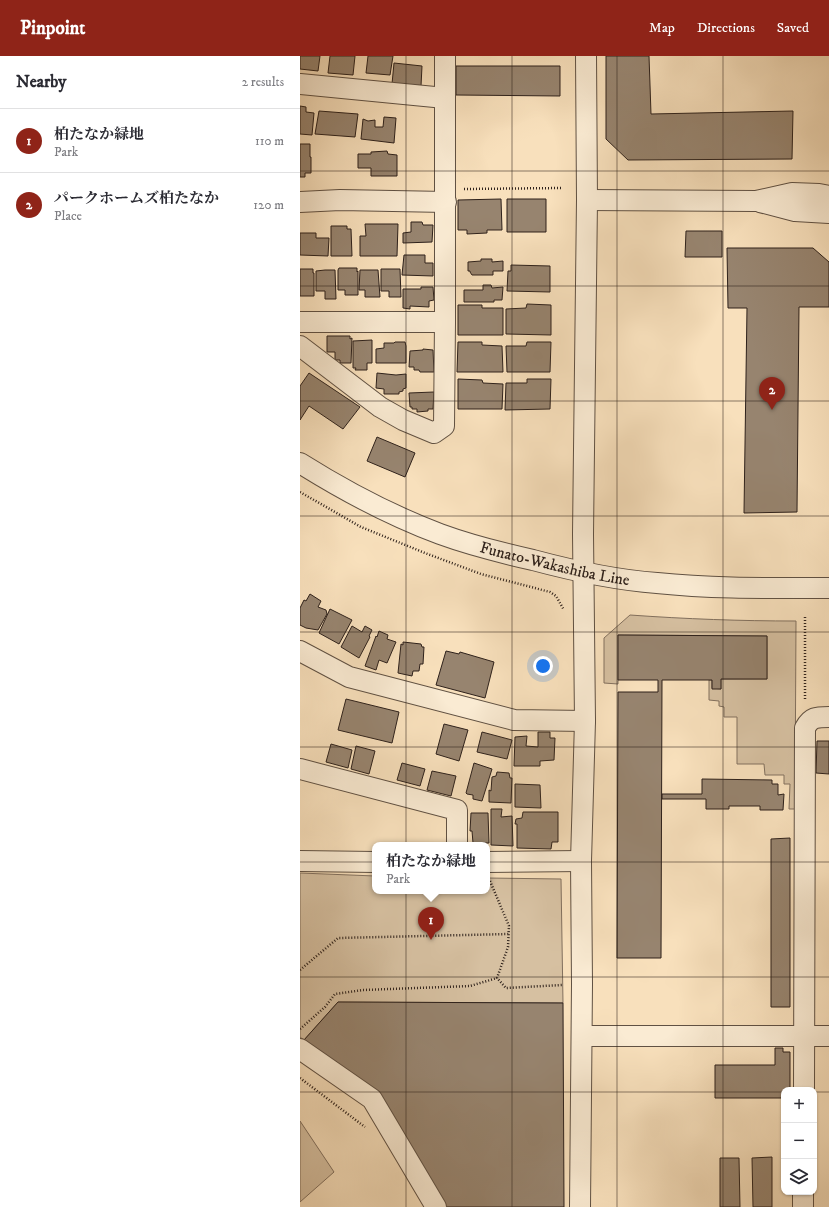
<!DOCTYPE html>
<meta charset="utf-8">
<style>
:root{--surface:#fff;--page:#f2f2f3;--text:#2b2b33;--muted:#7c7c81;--line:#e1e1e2;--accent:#8f2418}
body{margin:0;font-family:"IM FELL DW Pica","Noto Serif JP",serif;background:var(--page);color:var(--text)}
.controls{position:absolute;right:12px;bottom:12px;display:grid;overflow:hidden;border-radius:8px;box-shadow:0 1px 3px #0004}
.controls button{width:36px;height:36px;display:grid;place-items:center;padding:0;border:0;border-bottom:1px solid var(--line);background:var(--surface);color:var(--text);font:20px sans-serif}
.you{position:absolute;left:243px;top:610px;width:14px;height:14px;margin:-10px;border:3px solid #fff;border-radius:50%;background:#1a73e8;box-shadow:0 0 0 6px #1a73e833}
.badge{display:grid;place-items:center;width:26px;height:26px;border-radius:50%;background:var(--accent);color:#fff;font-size:13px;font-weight:700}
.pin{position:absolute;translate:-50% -33px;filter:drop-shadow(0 1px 2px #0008)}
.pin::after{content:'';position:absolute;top:21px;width:14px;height:12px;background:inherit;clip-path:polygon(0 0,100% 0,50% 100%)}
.popup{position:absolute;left:72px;top:786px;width:118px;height:52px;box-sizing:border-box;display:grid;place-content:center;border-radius:8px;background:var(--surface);filter:drop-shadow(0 1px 3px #0005);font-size:13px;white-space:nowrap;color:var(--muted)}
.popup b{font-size:15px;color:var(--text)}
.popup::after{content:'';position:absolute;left:50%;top:100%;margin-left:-8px;border:8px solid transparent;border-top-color:var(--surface)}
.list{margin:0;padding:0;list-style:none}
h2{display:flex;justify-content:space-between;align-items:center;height:52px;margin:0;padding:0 16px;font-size:17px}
h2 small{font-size:13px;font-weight:400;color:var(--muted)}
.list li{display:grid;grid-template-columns:26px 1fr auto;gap:12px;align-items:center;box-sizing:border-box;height:64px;padding:0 16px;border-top:1px solid var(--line)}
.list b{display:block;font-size:15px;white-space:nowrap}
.list p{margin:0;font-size:13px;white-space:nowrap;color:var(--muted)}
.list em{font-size:13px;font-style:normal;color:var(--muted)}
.icon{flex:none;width:22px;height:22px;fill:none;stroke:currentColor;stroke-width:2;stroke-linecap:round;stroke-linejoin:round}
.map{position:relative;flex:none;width:529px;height:1151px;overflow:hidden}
header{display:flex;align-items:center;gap:24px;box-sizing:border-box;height:56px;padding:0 20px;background:var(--accent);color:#fff}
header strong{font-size:19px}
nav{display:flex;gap:22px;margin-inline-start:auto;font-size:14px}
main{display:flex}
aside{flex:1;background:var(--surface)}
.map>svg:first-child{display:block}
.green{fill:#d6c0a1;stroke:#82705e}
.building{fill:#97846f;stroke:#2e211b}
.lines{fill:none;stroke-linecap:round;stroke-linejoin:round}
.minor-casing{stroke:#605143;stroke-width:22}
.path{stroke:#2e211b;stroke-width:2.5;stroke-dasharray:1 2;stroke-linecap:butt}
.minor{stroke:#faebd3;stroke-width:20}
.grid{fill:none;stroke:#2e211b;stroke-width:1;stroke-opacity:0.55}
.labels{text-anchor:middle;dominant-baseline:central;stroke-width:3.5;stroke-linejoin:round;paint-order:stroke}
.street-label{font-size:16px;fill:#2e211b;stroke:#faebd3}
</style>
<header>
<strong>Pinpoint</strong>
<nav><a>Map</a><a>Directions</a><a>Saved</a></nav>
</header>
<main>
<aside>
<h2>Nearby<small>2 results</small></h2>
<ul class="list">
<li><span class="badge">1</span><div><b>柏たなか緑地</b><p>Park</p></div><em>110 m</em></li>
<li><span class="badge">2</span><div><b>パークホームズ柏たなか</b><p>Place</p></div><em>120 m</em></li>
</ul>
</aside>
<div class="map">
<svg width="529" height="1151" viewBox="0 0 529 1151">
<rect width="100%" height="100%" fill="#f8e0bc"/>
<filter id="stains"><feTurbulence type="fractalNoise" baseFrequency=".005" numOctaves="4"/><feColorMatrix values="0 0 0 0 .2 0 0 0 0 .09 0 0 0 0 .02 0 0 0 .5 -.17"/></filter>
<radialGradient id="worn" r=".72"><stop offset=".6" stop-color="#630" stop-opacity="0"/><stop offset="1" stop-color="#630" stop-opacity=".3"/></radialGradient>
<!-- green -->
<path class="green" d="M 330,559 C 386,563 441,565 496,565 L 495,753 L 489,753 L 490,728 L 484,728 L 484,719 L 465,719 L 464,708 L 437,708 L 437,661 L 424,661 L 424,651 L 419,650 L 419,645 L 409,644 L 409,624 L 412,624 L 412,632 L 421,633 L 421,623 L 467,623 L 467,580 L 318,579 L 318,628 L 304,627 L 304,582 Z
M 0,817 L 75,820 L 75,835 L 187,835 L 187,822 L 261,823 L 263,947 L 38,946 L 4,984 L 0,981 Z
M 0,1065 L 34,1116 L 0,1146 Z"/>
<!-- building -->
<path class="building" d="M 0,0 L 20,0 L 18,15 L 0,13 Z
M 30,0 L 55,0 L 53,19 L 28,17 Z
M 68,0 L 93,0 L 90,19 L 66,17 Z
M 306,0 L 349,0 L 351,58 L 493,55 L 492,103 L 328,104 L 306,83 Z
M 94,7 L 122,10 L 121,30 L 92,28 Z
M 156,10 L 260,10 L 260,40 L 156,39 Z
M 0,50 L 6,51 L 6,56 L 14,57 L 12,79 L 0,78 Z
M 19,55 L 58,58 L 55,81 L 15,78 Z
M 84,61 L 96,62 L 94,87 L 61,83 L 63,63 L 68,65 L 75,64 L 75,71 L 83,71 Z
M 0,88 L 10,88 L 10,101 L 11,101 L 11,117 L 5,117 L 5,121 L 0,121 Z
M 87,95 L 88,98 L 97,99 L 97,120 L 71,120 L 71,112 L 58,112 L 58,98 L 71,98 L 71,96 Z
M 201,143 L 202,174 L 187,174 L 187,177 L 167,178 L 167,174 L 158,174 L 158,144 Z
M 207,143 L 246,143 L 246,176 L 207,176 Z
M 111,166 L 122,166 L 123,169 L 133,169 L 132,186 L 103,187 L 103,177 L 111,176 Z
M 65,168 L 98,168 L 97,200 L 60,200 L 60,180 L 66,180 Z
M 31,170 L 47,170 L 47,173 L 51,173 L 52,200 L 31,200 Z
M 386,175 L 422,175 L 422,201 L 385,201 Z
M 0,177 L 16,177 L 16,182 L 29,182 L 28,200 L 0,199 Z
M 427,192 L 513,192 L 529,206 L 529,251 L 499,251 L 497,456 L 444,457 L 447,252 L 428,252 Z
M 104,199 L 125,199 L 125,207 L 133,207 L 133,220 L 102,219 Z
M 181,203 L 192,203 L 192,206 L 203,205 L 203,215 L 193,215 L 193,219 L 172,219 L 170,216 L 170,215 L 168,215 L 168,206 L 181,205 Z
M 211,209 L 250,210 L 250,236 L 207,235 L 208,215 L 211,215 Z
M 39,212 L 57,212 L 57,216 L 58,215 L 58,239 L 45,239 L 45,234 L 38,234 L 38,214 Z
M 0,213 L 13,213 L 13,217 L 14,217 L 14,240 L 0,240 Z
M 81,213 L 100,213 L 101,241 L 89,241 L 89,235 L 81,235 Z
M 25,214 L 35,214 L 36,243 L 25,243 L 25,235 L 16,235 L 16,215 Z
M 60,214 L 78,214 L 80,241 L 65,241 L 65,234 L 59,234 Z
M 183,229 L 191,229 L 192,232 L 203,231 L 202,244 L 194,244 L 194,246 L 164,246 L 164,234 L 183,234 Z
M 121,231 L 133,231 L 134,244 L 129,245 L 129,251 L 110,250 L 110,253 L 103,252 L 103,233 L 121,233 Z
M 227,248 L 251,249 L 251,279 L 206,278 L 206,253 L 226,252 Z
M 158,249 L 182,249 L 182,252 L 203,252 L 203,279 L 158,279 Z
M 27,280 L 50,280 L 50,283 L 52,282 L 51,307 L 40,307 L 40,304 L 35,304 L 35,296 L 27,296 Z
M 72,284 L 72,307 L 67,307 L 67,314 L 55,314 L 56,312 L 53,312 L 53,285 Z
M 95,286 L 105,286 L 106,290 L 106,307 L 76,307 L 76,293 L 84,292 L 84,287 L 94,287 Z
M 158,286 L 182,286 L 182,289 L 202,290 L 203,316 L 157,316 Z
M 227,286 L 251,286 L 250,316 L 207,316 L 206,290 L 226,290 Z
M 123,293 L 133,294 L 134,316 L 120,316 L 119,314 L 114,314 L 114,311 L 109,311 L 110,295 L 123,294 Z
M 9,317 L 60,351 L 43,373 L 9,350 L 0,364 L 0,330 Z
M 77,317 L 96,319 L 106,318 L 106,332 L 103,333 L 103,335 L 99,336 L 99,338 L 84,338 L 84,333 L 76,332 Z
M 158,323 L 182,324 L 183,327 L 203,328 L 202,353 L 158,353 Z
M 227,323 L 251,323 L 250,353 L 205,354 L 206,327 L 227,327 Z
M 134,336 L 133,353 L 128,353 L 128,355 L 117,356 L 117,353 L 112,353 L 112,351 L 110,351 L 109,337 Z
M 77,381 L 115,397 L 105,421 L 67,405 Z
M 10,538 L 21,545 L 18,551 L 26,554 L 27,558 L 18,574 L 6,572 L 0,569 L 0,552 L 4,544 L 6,545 Z
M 30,553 L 52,564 L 39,588 L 19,577 Z
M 52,570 L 62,576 L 65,570 L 72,574 L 69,580 L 70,581 L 59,602 L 41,591 Z
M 79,575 L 88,579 L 87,583 L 96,586 L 87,607 L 79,604 L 76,614 L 65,610 L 76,580 L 77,581 Z
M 318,579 L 467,580 L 467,623 L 421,623 L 421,633 L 412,633 L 412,624 L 362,624 L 361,902 L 317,902 L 318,636 L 358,636 L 358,624 L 318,624 Z
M 103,586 L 121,588 L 122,591 L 124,591 L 123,608 L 120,608 L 119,615 L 113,615 L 112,620 L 98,617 L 101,588 L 103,589 Z
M 146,595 L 159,598 L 160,596 L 194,606 L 185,642 L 136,629 Z
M 46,643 L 99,656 L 92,687 L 38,674 Z
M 144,668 L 168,674 L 159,705 L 136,698 Z
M 182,676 L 212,684 L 207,703 L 177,696 Z
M 238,676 L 250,676 L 250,682 L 255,682 L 254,704 L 240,705 L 240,710 L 214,710 L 215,681 L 227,680 L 226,690 L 238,691 Z
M 517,685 L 529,685 L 529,718 L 516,717 Z
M 31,688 L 52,694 L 48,712 L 26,706 Z
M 56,690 L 75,695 L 69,718 L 51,713 Z
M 102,707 L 125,713 L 120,730 L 97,724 Z
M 174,707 L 192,713 L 182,745 L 173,743 L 173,739 L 167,738 L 166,737 Z
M 132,715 L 156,720 L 151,740 L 127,734 Z
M 197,716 L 209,717 L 210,722 L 212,722 L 211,747 L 189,746 L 189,734 L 191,735 L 192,721 L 196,720 Z
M 402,723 L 472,724 L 472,728 L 478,728 L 478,739 L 484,738 L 483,754 L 460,754 L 460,750 L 429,750 L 429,753 L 406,753 L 406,743 L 362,743 L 362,738 L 402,738 Z
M 215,728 L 240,729 L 241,752 L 215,751 Z
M 191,753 L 202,753 L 201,761 L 212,760 L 213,790 L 191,789 Z
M 223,756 L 258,756 L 258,786 L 252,786 L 251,793 L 217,792 L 217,768 L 215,768 L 216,763 L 222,762 Z
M 171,757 L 188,757 L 189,787 L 173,787 L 172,775 L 170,775 Z
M 490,782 L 490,951 L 471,951 L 471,783 Z
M 38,946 L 263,947 L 264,1151 L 145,1151 L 80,1039 L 4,984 Z
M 475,992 L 483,992 L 483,996 L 490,996 L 490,1034 L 484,1034 L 484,1042 L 415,1042 L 415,1009 L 475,1009 Z
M 472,1101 L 472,1151 L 453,1151 L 452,1102 Z
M 420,1102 L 439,1102 L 440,1151 L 420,1151 Z"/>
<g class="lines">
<defs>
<g id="minor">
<path d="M 0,28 L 145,42"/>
<path d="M 287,144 L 456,145 L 492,137 L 519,138 L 529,140"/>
<path d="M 0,146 L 40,144 L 146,146"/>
<path d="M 460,146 L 495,155 L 529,157"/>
<path d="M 0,266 L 145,266"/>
<path d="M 0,290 L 80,351 L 103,364 L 134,377 L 144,370 L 145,266 L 145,0"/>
<path id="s1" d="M 0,407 C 43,434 92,460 140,478 C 170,489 202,497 233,504 C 274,515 315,524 357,527 C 414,533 472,532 529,532"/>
<path d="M 0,595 L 49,621 L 214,664 L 285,665"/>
<path d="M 0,713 L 157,754 L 157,789"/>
<path d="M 0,805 L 75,806"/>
<path d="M 187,806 L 281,805"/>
<path d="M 282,980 L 529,980"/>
<path d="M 0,993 L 72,1043 L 136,1151"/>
<path d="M 504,1034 L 505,672 C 511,661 516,661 529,661"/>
<path d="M 280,1151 L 282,928 L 281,805 L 285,665 L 283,478 L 287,144 L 286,0"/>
<path d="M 503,1151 L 503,1136"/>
</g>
</defs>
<!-- minor casing -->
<use href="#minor" class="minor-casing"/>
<!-- path -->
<path class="path" d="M 164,133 L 263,132
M 0,436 L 61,471 L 125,497 L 181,518 L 250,536 L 256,540 L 264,554
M 505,561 L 505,645
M 190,825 L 209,870 L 208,891 L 197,922 L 206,932 L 262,929
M 0,914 L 38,882 L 209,878
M 0,973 L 25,951 L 35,938 L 63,934 L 170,930 L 197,922
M 0,1022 L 65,1071"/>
<!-- minor -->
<use href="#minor" class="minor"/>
</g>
<!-- grid -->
<path class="grid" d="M 106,0 L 106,1151M 212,0 L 212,1151M 317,0 L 317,1151M 423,0 L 423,1151M 0,115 L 529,115M 0,230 L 529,230M 0,345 L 529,345M 0,460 L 529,460M 0,576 L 529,576M 0,691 L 529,691M 0,806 L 529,806M 0,921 L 529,921M 0,1036 L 484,1036M 514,1036 L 529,1036"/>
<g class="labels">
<!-- street labels -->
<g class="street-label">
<text stroke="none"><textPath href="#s1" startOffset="276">Funato-Wakashiba Line</textPath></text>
</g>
</g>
<rect width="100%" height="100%" filter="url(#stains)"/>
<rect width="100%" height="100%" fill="url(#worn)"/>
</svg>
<div class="controls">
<button>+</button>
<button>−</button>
<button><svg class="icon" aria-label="layers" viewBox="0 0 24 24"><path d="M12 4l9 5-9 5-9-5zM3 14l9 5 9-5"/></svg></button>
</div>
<div class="you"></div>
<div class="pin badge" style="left:131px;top:884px">1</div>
<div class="popup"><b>柏たなか緑地</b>Park</div>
<div class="pin badge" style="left:472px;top:354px">2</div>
</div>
</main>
